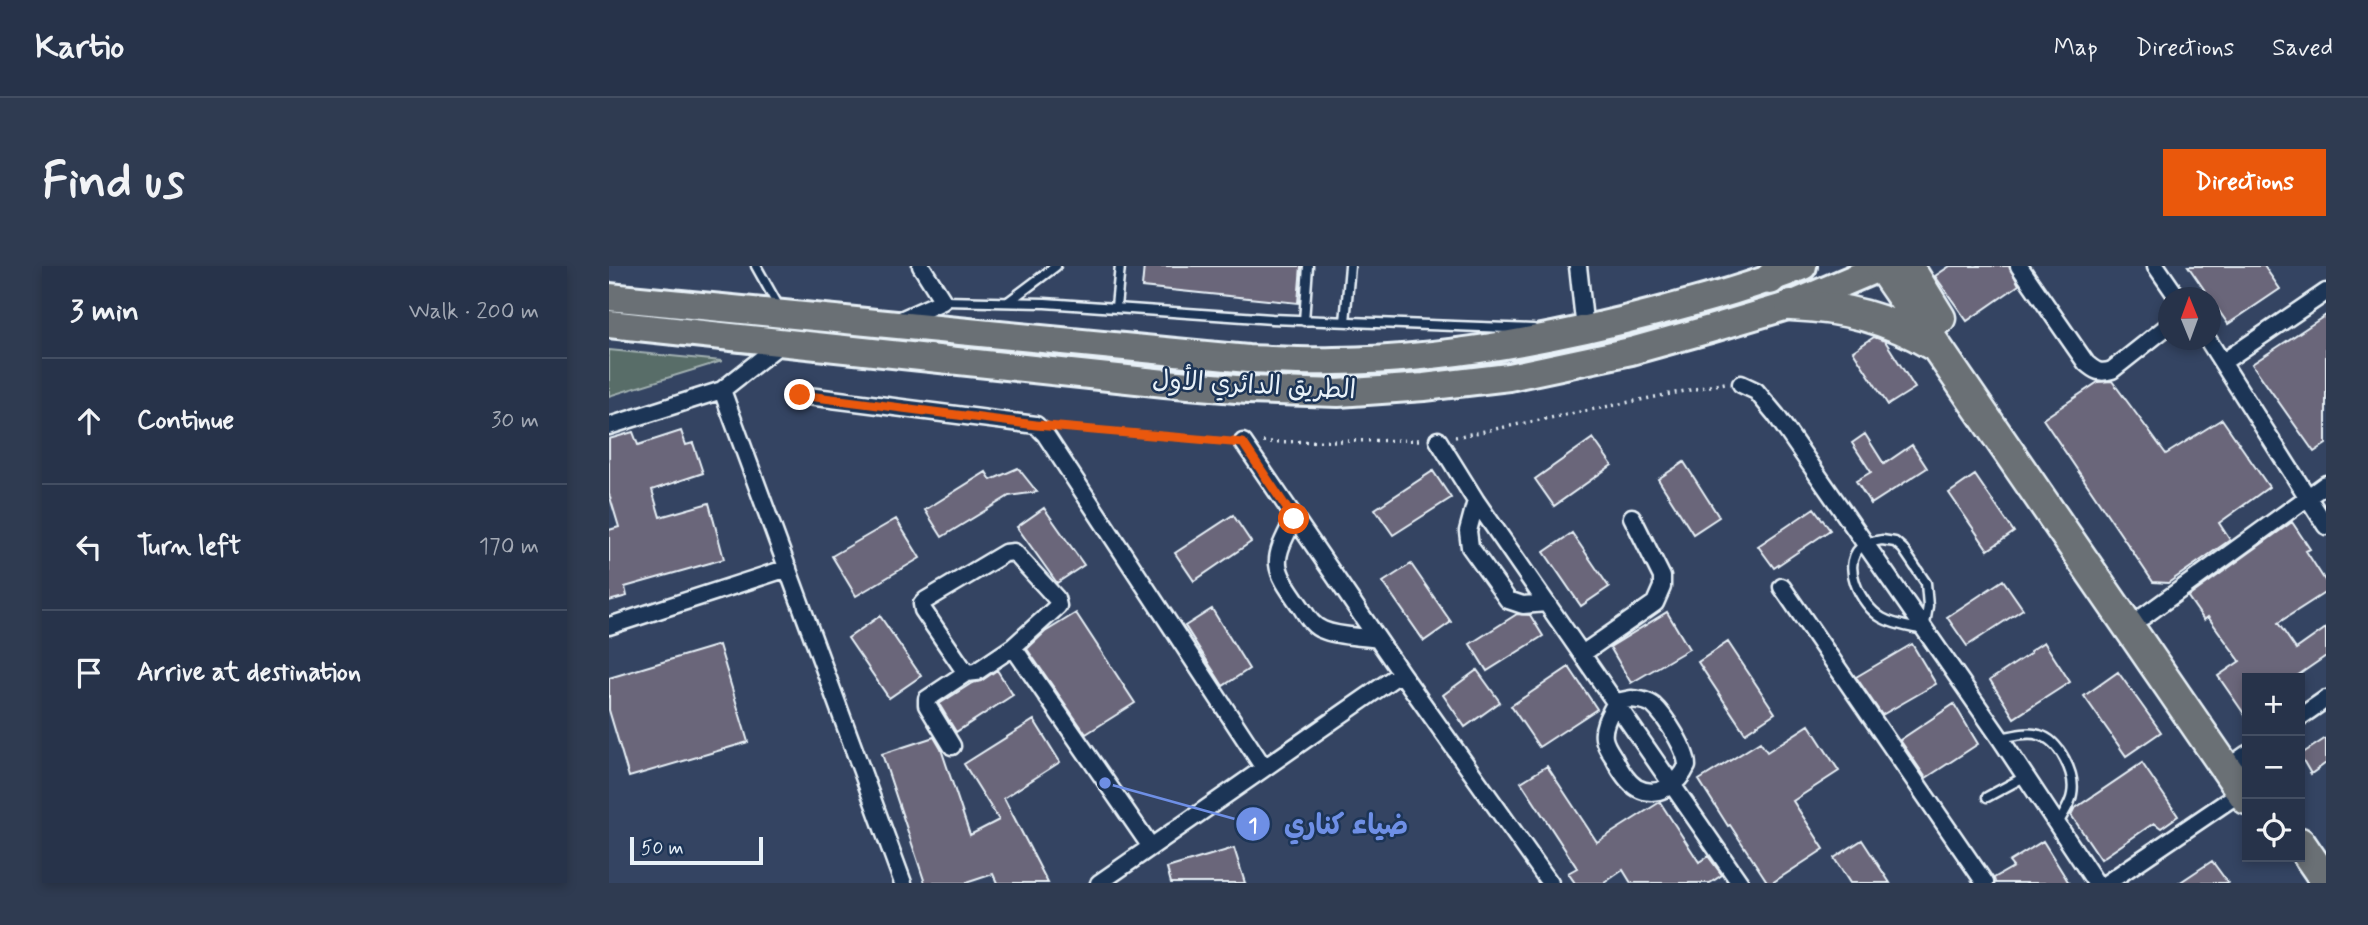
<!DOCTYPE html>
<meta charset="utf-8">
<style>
:root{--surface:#27334a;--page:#2f3b51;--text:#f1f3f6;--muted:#a4aab5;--line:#434e62;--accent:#ea580c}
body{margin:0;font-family:Mynerve,"Playpen Sans Arabic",sans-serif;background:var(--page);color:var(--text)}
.controls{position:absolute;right:21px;bottom:21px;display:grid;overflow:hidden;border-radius:0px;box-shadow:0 4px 10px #0003}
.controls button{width:63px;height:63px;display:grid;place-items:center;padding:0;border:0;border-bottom:2px solid var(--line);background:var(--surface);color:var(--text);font:35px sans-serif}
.compass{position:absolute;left:1549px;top:21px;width:63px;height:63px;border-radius:50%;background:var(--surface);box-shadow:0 4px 10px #0003;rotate:359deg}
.scale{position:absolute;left:21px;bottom:18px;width:133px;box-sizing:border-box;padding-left:7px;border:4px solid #e8f1f8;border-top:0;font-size:19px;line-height:24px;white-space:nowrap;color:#e8f1f8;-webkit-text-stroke:5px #1d3557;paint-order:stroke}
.stop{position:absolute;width:21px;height:21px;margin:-16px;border:5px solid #ea580c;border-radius:50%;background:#fff}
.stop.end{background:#ea580c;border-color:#fff;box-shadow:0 2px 7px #0008}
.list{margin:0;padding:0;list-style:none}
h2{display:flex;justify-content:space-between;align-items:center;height:91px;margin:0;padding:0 28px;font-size:30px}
h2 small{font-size:23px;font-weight:400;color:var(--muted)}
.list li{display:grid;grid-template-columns:46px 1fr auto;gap:21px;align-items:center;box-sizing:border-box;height:126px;padding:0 28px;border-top:2px solid var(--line)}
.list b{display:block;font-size:26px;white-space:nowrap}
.list em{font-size:23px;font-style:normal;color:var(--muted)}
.icon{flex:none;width:38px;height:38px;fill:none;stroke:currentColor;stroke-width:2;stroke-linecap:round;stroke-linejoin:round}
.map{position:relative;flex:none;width:1717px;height:617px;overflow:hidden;border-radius:0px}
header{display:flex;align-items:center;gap:42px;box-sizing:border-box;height:98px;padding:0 35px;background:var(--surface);border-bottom:2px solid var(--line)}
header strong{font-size:33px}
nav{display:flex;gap:38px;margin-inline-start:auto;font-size:24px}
.intro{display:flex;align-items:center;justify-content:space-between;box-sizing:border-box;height:168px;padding:0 42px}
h1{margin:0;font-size:49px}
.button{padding:18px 32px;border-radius:0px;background:var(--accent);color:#fff;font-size:24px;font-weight:700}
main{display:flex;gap:42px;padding:0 42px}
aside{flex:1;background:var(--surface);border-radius:0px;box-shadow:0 4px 10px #0003}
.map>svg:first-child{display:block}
.green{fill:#586d68;stroke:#a0afb0;stroke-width:2}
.building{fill:#6b667a;stroke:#e8f1f8;stroke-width:2}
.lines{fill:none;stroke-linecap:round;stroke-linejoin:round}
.lane-casing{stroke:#e8f1f8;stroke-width:13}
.street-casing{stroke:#e8f1f8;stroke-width:21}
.primary-casing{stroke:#e8f1f8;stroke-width:32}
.highway-casing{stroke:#e8f1f8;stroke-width:35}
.path{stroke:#e8f1f8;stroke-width:3.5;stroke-dasharray:2 5;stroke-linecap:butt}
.lane{stroke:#1d3557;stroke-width:8}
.street{stroke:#1d3557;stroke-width:16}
.primary{stroke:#6a7074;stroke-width:26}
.highway{stroke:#6a7074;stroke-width:30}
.route{stroke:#ea580c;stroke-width:9}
.labels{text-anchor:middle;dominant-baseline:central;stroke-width:5;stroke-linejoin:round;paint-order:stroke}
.street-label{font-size:26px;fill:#e8f1f8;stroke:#1d3557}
.leader{fill:none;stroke:#6e8fe5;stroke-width:2.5}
.callout-dot{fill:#6e8fe5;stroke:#1d3557;stroke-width:2.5}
.mark-label{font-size:21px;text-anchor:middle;font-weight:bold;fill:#fff}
.callout-label{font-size:28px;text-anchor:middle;font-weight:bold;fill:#6e8fe5;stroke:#1d3557;stroke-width:5;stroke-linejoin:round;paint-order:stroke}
</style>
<header>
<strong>Kartio</strong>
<nav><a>Map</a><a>Directions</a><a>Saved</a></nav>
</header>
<div class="intro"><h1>Find us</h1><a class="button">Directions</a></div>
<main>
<aside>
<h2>3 min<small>Walk · 200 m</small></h2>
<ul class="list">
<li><svg class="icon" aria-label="ahead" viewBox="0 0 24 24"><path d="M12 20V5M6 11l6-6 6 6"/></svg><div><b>Continue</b></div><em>30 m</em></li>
<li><svg class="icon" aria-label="left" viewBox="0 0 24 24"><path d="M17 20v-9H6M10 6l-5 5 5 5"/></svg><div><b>Turn left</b></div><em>170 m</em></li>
<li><svg class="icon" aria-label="arrive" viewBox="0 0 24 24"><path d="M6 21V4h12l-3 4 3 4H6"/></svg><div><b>Arrive at destination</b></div></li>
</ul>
</aside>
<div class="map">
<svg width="1717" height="617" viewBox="0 0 1717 617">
<rect width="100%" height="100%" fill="#344462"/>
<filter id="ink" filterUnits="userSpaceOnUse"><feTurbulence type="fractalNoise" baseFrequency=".0143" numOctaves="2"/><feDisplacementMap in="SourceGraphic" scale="14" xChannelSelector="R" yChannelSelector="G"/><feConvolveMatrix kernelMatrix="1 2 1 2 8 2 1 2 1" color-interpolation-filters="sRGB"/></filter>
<g filter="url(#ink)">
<!-- green -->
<path class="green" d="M 0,84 L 113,95 L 0,130 Z"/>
<!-- building -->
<path class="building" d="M 535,0 L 692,0 L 689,37 L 533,21 Z
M 1341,0 L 1400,0 L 1410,19 L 1358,55 L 1326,10 Z
M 1579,0 L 1655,0 L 1671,23 L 1619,58 Z
M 1717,49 L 1717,178 L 1705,186 L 1643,98 Z
M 1265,71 L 1276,75 L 1306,122 L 1279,139 L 1244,85 Z
M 1503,115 L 1557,188 L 1613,153 L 1660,221 L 1610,257 L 1621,274 L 1559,317 L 1544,316 L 1434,153 L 1489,116 Z
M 72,165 L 77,179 L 84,177 L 94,207 L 43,224 L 51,251 L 100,237 L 115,293 L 16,321 L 18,330 L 0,335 L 0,264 L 10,261 L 0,228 L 0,173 L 24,166 L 29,179 Z
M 1256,168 L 1275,198 L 1303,179 L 1318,202 L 1262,238 L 1247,215 L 1262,206 L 1243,177 Z
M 984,172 L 1003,199 L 945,240 L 926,213 Z
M 1075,196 L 1110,251 L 1084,268 L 1049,213 Z
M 409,202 L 428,226 L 400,230 L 333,271 L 316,244 L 377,206 L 382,214 Z
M 824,205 L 842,232 L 784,269 L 766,243 Z
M 1366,209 L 1405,266 L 1379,284 L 1340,227 Z
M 435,242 L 475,299 L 448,317 L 408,261 Z
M 1205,242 L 1221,264 L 1165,302 L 1149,280 Z
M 624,249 L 642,276 L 585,315 L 566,287 Z
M 287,253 L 311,292 L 247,330 L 223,290 Z
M 1683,256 L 1701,283 L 1697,285 L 1717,316 L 1717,326 L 1669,357 L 1687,383 L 1717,362 L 1717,390 L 1685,412 L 1638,412 L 1638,452 L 1609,410 L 1631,395 L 1599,351 L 1595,354 L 1579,331 Z
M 963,267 L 1000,321 L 972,340 L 935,286 Z
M 802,298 L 842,356 L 815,375 L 774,316 Z
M 1394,314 L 1414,343 L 1358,380 L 1338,351 Z
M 603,343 L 640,403 L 614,420 L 576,360 Z
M 1058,346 L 1080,383 L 1022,417 L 1001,381 Z
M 467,347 L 526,437 L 477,468 L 418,383 L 436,366 Z
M 908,348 L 921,349 L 934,370 L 878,405 L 861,378 Z
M 271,350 L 312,410 L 280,432 L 239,372 Z
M 1119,376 L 1166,447 L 1136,467 L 1089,396 Z
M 1435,376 L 1461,416 L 1405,452 L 1381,414 L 1422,387 L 1421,385 Z
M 1303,378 L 1327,418 L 1273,449 L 1247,411 Z
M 110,379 L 139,476 L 20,511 L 0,444 L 0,412 Z
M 960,401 L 988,443 L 930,481 L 902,440 Z
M 388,404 L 404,429 L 347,466 L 330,438 L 363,417 L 372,415 Z
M 868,404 L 891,436 L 856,461 L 834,429 Z
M 1509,406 L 1552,466 L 1517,490 L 1475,430 Z
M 1345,438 L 1369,478 L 1317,512 L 1291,474 Z
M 425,454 L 451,496 L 395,532 L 439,617 L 388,617 L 384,608 L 357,617 L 316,617 L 273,488 L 325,471 L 332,483 L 361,569 L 390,554 L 355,498 Z
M 1200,459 L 1230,505 L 1184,535 L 1215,583 L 1163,617 L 1159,617 L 1121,559 L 1119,560 L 1090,514 L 1151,476 L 1158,486 Z
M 1717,472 L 1717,497 L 1702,508 L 1691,489 Z
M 1533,497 L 1569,550 L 1552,562 L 1545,557 L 1492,593 L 1462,549 L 1465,543 Z
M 938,500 L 988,576 L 1051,536 L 1090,596 L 1099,590 L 1113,609 L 1101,617 L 1022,617 L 1014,604 L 995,617 L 966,617 L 959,607 L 968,602 L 912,516 Z
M 1253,574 L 1281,617 L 1241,617 L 1225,592 Z
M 1434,575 L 1460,617 L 1386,617 L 1385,612 L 1404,601 L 1400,596 Z
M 625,582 L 636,617 L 562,617 L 558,602 Z
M 1603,595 L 1619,617 L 1570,617 Z"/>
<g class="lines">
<defs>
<path id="lane" d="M 147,0 L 171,43
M 334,35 L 436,37 L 663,53 L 924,63
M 399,36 L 447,0
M 507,41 L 511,0
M 695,55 L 699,0
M 736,56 L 741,0
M 1273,274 L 1286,276 L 1294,283 L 1317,317 L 1319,340 L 1315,364 C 1302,361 1285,359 1273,352 C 1252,340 1228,295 1256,278 C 1260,276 1268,275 1273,274 Z
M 1391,472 C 1404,470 1418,465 1430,469 C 1450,474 1467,508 1463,528 C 1462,538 1454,548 1449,558
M 1378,531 L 1417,510"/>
<path id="street" d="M 969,0 L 976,64
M 1410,0 L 1477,97 C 1486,105 1491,108 1503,104 L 1560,59
M 1547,0 L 1569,32
M 287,56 L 334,35 L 312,0
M 1599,74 L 1717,260
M 1614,96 L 1717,26
M 1132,118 L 1147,125 L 1167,149 L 1391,472 L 1487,617
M 113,124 L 174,76
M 191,129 L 427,159 L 436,168 L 655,502
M 0,160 L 113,124 L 294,617
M 829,174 L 867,235 L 1131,617
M 634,176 L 792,407 L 941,617
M 867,235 L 859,265 L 861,281 L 899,334 L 914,339 L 937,337
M 685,253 C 662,297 663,300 692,341 C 698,350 703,360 714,364 C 730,371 751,370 768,373
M 1173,321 L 1376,617
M 1535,350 L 1717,218
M 0,360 L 179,302
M 404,381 L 542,581
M 973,388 L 1046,337 L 1053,321 L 1053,311 L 1023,251
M 1022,433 C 1029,434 1038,434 1044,439 C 1056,450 1078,484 1078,500 C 1070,518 1048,533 1028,522 C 1018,516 1010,502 1005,492 C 1001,486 996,479 995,472 C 993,459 1002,446 1007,436 Z
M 1691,451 L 1717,433
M 343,480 L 318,439 L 318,433 L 357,407 L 367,406 L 404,381 L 449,340 L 447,332 L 405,286 L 396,287 L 317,334 L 313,338 L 314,344 L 357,407
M 1617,503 L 1638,488
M 490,617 L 792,407
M 1498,617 L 1638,522"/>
<path id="primary" d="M 0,31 L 639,93 C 668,94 696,96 725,95 C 835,94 945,73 1051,45 C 1100,32 1148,19 1194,0
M 0,58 L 556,117 L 639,124 L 729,127 L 815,121 L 900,111 L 1022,85 L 1101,63 L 1182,39 L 1274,0"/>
<path id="highway" d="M 1272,0 L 1638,533
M 1299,0 L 1331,52
M 1161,13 L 1174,0
M 1182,39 C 1234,41 1279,52 1324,79
M 1691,577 L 1717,615"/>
</defs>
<!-- lane casing -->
<use href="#lane" class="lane-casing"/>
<!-- street casing -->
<use href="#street" class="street-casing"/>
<!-- primary casing -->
<use href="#primary" class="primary-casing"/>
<!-- highway casing -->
<use href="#highway" class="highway-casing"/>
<!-- path -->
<path class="path" d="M 451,161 L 618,175
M 846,171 L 1116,117
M 654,176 L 814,174"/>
<!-- lane -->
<use href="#lane" class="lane"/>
<!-- street -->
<use href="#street" class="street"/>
<!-- primary -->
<use href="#primary" class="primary"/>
<!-- highway -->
<use href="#highway" class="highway"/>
</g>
</g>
<g class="lines" filter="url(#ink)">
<!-- route -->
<path class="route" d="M 191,129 L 427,159 L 634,177 L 685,253"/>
</g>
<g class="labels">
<!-- street labels -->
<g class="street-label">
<text transform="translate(645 120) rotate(3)">الطريق الدائري الأول</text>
</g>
</g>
<!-- callouts -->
<path class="leader" d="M496 517L644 558"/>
<g class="callout-dot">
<circle cx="496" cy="517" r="7"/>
<circle cx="644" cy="558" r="18"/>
</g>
<g class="mark-label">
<text x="644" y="566">1</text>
</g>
<g class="callout-label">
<text x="737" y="568">ضياء كناري</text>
</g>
</svg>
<div class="controls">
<button>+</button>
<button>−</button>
<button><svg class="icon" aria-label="locate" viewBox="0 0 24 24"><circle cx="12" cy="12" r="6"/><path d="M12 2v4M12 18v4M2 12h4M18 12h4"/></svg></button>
</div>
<svg class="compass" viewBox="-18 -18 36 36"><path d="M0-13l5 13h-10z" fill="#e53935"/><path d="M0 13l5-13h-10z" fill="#a4aab5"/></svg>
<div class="scale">50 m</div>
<div class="stop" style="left:685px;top:253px"></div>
<div class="stop end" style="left:191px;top:129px"></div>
</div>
</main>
